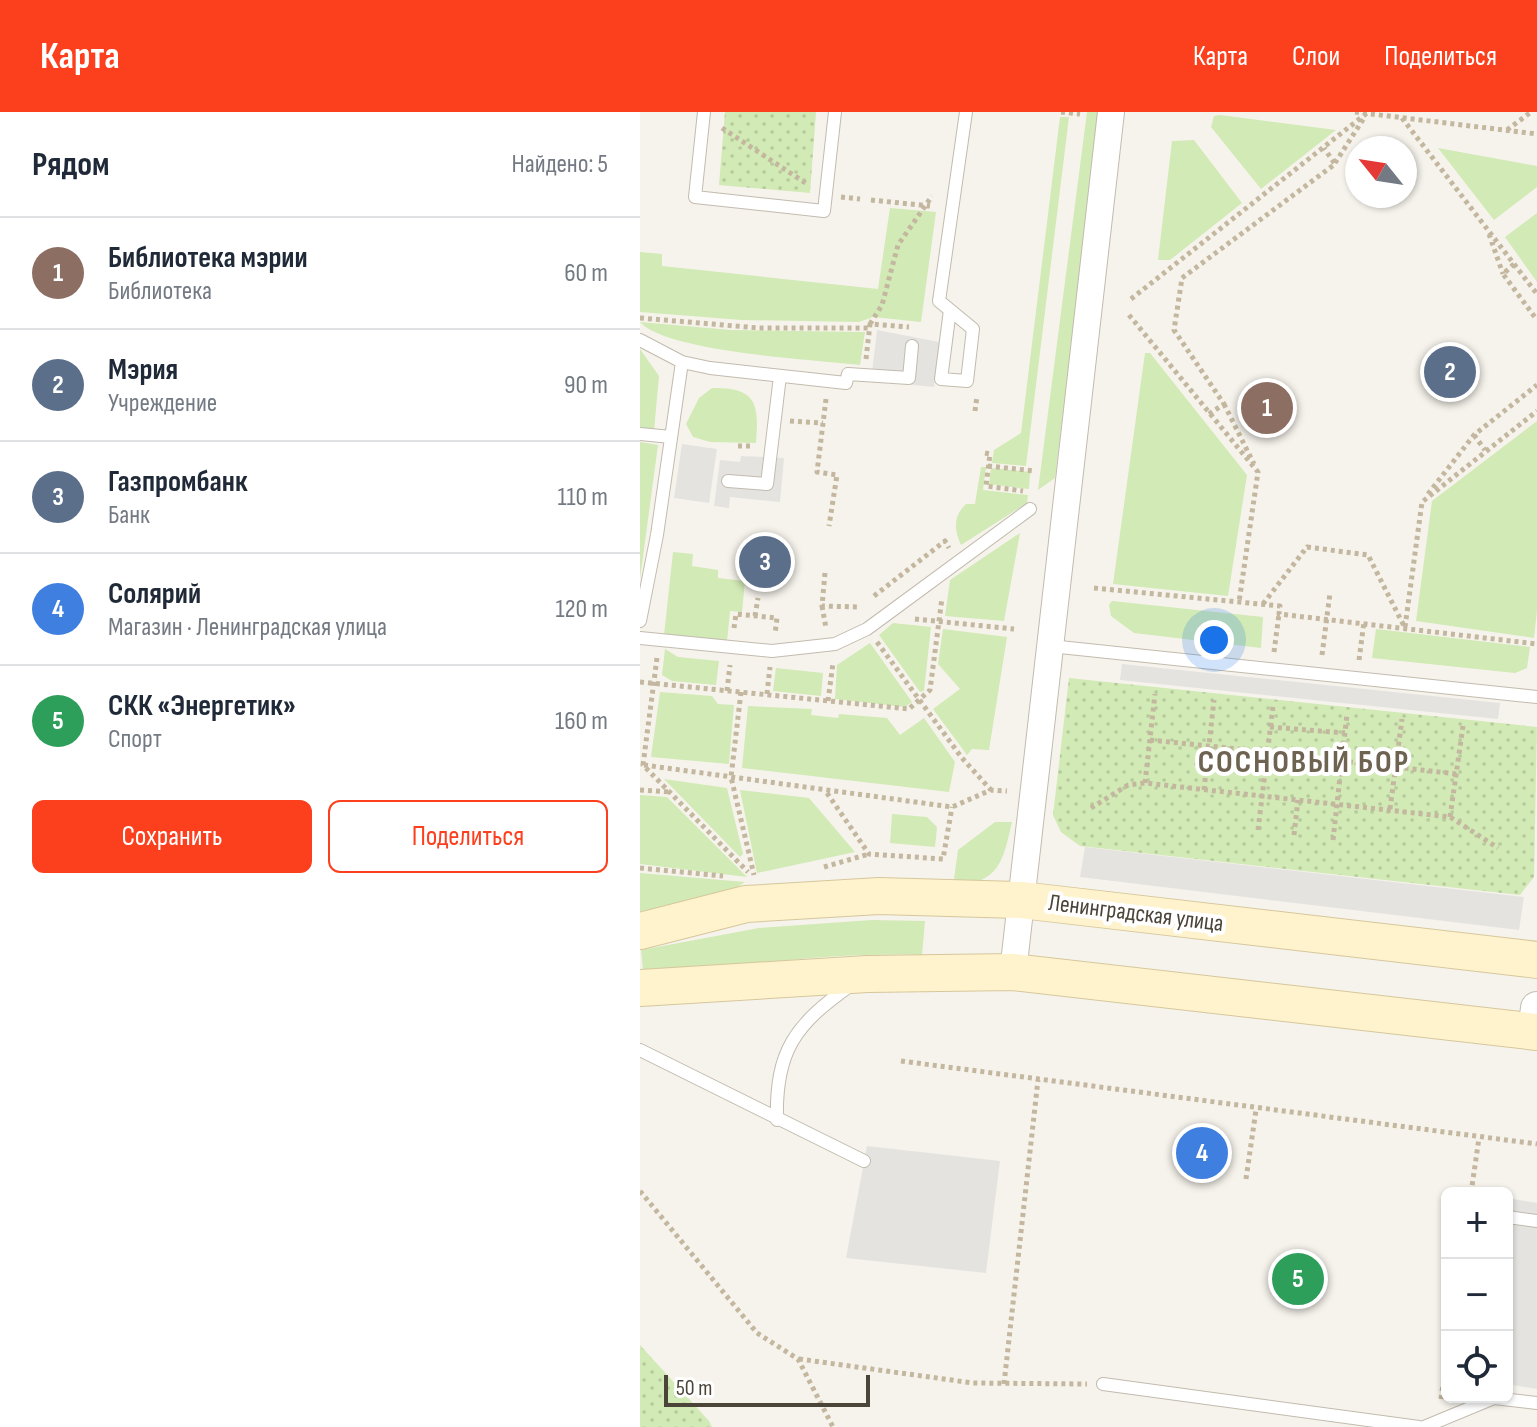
<!DOCTYPE html>
<html lang="ru">
<meta charset="utf-8">
<style>
:root{--surface:#fff;--page:#f6f6f7;--text:#1f2937;--muted:#747a83;--line:#e0e1e3;--accent:#fc3f1d}
body{margin:0;font-family:"Sofia Sans Condensed",sans-serif;background:var(--page);color:var(--text)}
.controls{position:absolute;right:24px;bottom:24px;display:grid;overflow:hidden;border-radius:12px;box-shadow:0 2px 6px #0004}
.controls button{width:72px;height:72px;display:grid;place-items:center;padding:0;border:0;border-bottom:2px solid var(--line);background:var(--surface);color:var(--text);font:40px sans-serif}
.compass{position:absolute;left:705px;top:24px;width:72px;height:72px;border-radius:50%;background:var(--surface);box-shadow:0 2px 6px #0004;rotate:300deg}
.scale{position:absolute;left:24px;bottom:20px;width:206px;box-sizing:border-box;padding-left:8px;border:4px solid #4b4439;border-top:0;font-size:22px;line-height:28px;white-space:nowrap;color:#4b4439;-webkit-text-stroke:6px #fff;paint-order:stroke}
.you{position:absolute;left:574px;top:528px;width:28px;height:28px;margin:-20px;border:6px solid #fff;border-radius:50%;background:#1a73e8;box-shadow:0 0 0 12px #1a73e833}
.badge{display:grid;place-items:center;width:52px;height:52px;border-radius:50%;background:var(--accent);color:#fff;font-size:26px;font-weight:700}
.pin{position:absolute;translate:-50% -50%;border:4px solid #fff;box-shadow:0 2px 8px #0006}
.list{margin:0;padding:0;list-style:none}
h2{display:flex;justify-content:space-between;align-items:center;height:104px;margin:0;padding:0 32px;font-size:34px}
h2 small{font-size:26px;font-weight:400;color:var(--muted)}
.list li{display:grid;grid-template-columns:52px 1fr auto;gap:24px;align-items:center;box-sizing:border-box;height:112px;padding:0 32px;border-top:2px solid var(--line)}
.list b{display:block;font-size:30px;white-space:nowrap}
.list p{margin:0;font-size:26px;white-space:nowrap;color:var(--muted)}
.list em{font-size:26px;font-style:normal;color:var(--muted)}
.actions{display:flex;gap:16px;padding:24px 32px}
.actions a{flex:1;padding:18px 0;border:2px solid var(--accent);border-radius:12px;text-align:center;font-size:28px;color:var(--accent)}
.actions .main{background:var(--accent);color:#fff}
.icon{flex:none;width:44px;height:44px;fill:none;stroke:currentColor;stroke-width:2;stroke-linecap:round;stroke-linejoin:round}
.map{position:relative;flex:none;width:897px;height:1315px;overflow:hidden}
header{display:flex;align-items:center;gap:48px;box-sizing:border-box;height:112px;padding:0 40px;background:var(--accent);color:#fff}
header strong{font-size:38px}
nav{display:flex;gap:44px;margin-inline-start:auto;font-size:28px}
main{display:flex}
aside{flex:1;background:var(--surface)}
.map>svg:first-child{display:block}
.grass{fill:#d2eab5}
.park{fill:url(#park-dots)}
.parking{fill:#e5e3e0}
.lines{fill:none;stroke-linecap:round;stroke-linejoin:round}
.service-casing{stroke:#c2bbae;stroke-width:14}
.minor-casing{stroke:#c2bbae;stroke-width:28}
.tertiary-casing{stroke:#c2bbae;stroke-width:34}
.secondary-casing{stroke:#d6c79b;stroke-width:38}
.path{stroke:#c4b79f;stroke-width:5;stroke-dasharray:4 4;stroke-linecap:butt}
.service{stroke:#fff;stroke-width:12}
.minor{stroke:#fff;stroke-width:26}
.tertiary{stroke:#fff;stroke-width:32}
.secondary{stroke:#fff3cd;stroke-width:36}
.labels{text-anchor:middle;dominant-baseline:central;stroke-width:8;stroke-linejoin:round;paint-order:stroke}
.street-label{font-size:24px;fill:#4b4439;stroke:#fff}
.district-label{font-size:32px;font-weight:bold;letter-spacing:2px;fill:#6e6250;stroke:#fff}
</style>
<header>
<strong>Карта</strong>
<nav><a>Карта</a><a>Слои</a><a>Поделиться</a></nav>
</header>
<main>
<aside>
<h2>Рядом<small>Найдено: 5</small></h2>
<ul class="list">
<li><span class="badge" style="background:#8d6e63">1</span><div><b>Библиотека мэрии</b><p>Библиотека</p></div><em>60 m</em></li>
<li><span class="badge" style="background:#5c6f8a">2</span><div><b>Мэрия</b><p>Учреждение</p></div><em>90 m</em></li>
<li><span class="badge" style="background:#5c6f8a">3</span><div><b>Газпромбанк</b><p>Банк</p></div><em>110 m</em></li>
<li><span class="badge" style="background:#3f7fe0">4</span><div><b>Солярий</b><p>Магазин · Ленинградская улица</p></div><em>120 m</em></li>
<li><span class="badge" style="background:#2e9e5b">5</span><div><b>СКК «Энергетик»</b><p>Спорт</p></div><em>160 m</em></li>
</ul>
<div class="actions"><a class="main">Сохранить</a><a>Поделиться</a></div>
</aside>
<div class="map">
<svg width="897" height="1315" viewBox="0 0 897 1315">
<defs>
<pattern id="park-dots" width="8" height="8" patternUnits="userSpaceOnUse" patternTransform="scale(2)"><rect width="8" height="8" fill="#d2eab5"/><path d="M2 2h.1M6 6h.1" fill="none" stroke="#b6ca9c" stroke-width="1.8" stroke-linecap="round"/></pattern>
</defs>
<rect width="100%" height="100%" fill="#f6f3ec"/>
<!-- grass -->
<path class="grass" d="M 447,0 L 460,0 L 415,366 L 398,378 Z
M 580,3 L 696,18 L 621,77 L 571,15 L 574,4 Z
M 420,5 L 429,5 L 386,354 L 352,351 L 354,338 L 381,321 Z
M 554,28 L 602,91 L 530,148 L 518,148 L 532,29 Z
M 798,36 L 897,54 L 897,75 L 854,108 Z
M 250,96 L 296,100 L 281,210 L 233,205 L 219,210 L 101,208 L 0,200 L 0,140 L 22,142 L 22,154 L 238,177 Z
M 897,101 L 897,170 L 865,125 Z
M 0,210 L 91,218 L 225,220 L 220,253 C 176,248 26,240 0,210 Z
M 0,237 L 19,264 L 14,319 L 0,318 Z
M 505,241 L 510,241 L 607,363 L 588,484 L 473,472 Z
M 72,276 C 117,275 119,292 116,331 L 70,330 L 53,325 L 46,312 L 59,286 Z
M 897,309 L 897,499 L 894,526 L 776,509 L 792,389 Z
M 0,330 L 18,333 L 0,467 Z
M 341,355 L 346,355 L 343,378 L 388,383 L 387,391 L 321,433 C 314,418 313,404 326,392 L 335,392 Z
M 351,356 L 390,360 L 389,377 L 349,372 Z
M 380,421 L 364,509 L 305,504 L 310,468 Z
M 33,440 L 53,442 L 52,454 L 78,458 L 78,466 L 105,469 L 102,500 L 90,499 L 87,530 L 24,523 Z
M 472,489 L 623,505 L 621,536 L 494,521 L 471,504 L 469,493 Z
M 253,511 L 291,515 L 284,579 L 280,580 L 239,523 Z
M 303,517 L 367,525 L 349,638 L 332,637 L 327,643 L 293,597 L 320,577 L 298,552 Z
M 736,517 L 890,535 L 887,556 L 875,561 L 732,546 Z
M 230,531 L 272,590 L 265,595 L 195,587 L 197,553 Z
M 25,537 L 38,545 L 79,549 L 76,573 L 32,569 L 22,563 Z
M 136,556 L 183,561 L 181,584 L 133,579 Z
M 20,580 L 72,584 L 78,592 L 94,593 L 89,652 L 11,645 Z
M 108,594 L 172,597 L 171,603 L 198,606 L 199,602 L 247,606 L 260,623 L 284,606 L 315,650 L 309,680 L 102,656 Z
M 24,667 L 87,676 L 103,742 L 100,745 Z
M 100,678 L 169,686 L 215,740 L 117,761 Z
M 0,683 L 27,685 L 107,765 L 0,752 Z
M 252,702 L 287,705 L 297,715 L 295,735 L 250,731 Z
M 355,710 L 372,710 C 363,750 359,771 313,774 L 318,738 Z
M 0,761 L 105,770 L 68,794 L 3,802 L 0,799 Z
M 232,808 L 285,809 L 282,843 C 188,840 97,853 4,868 L 1,838 L 119,816 Z"/>
<!-- park -->
<path class="park" d="M 85,0 L 176,0 L 170,81 L 79,73 Z
M 429,566 L 897,615 L 894,765 L 880,783 L 440,734 L 421,720 L 413,703 Z
M 0,1233 L 69,1309 L 72,1315 L 0,1315 Z"/>
<!-- parking -->
<path class="parking" d="M 237,218 L 299,230 L 294,275 L 231,269 Z
M 42,332 L 77,337 L 69,391 L 34,386 Z
M 101,344 L 144,346 L 140,390 L 90,385 L 89,396 L 74,394 L 80,348 L 100,350 Z
M 482,552 L 860,591 L 858,607 L 480,568 Z
M 445,735 L 884,785 L 879,818 L 440,765 Z
M 227,1034 L 360,1049 L 346,1161 L 206,1146 Z
M 867,1086 L 897,1091 L 897,1277 L 867,1272 Z"/>
<g class="lines">
<defs>
<path id="service" d="M 64,0 L 55,85 L 184,99 L 195,0
M 310,198 L 301,267 L 327,269 L 333,217 L 299,189 L 326,0
M 0,228 L 42,250 L 70,256 L 206,271 L 208,262 L 269,266 L 272,234
M 0,322 L 31,325
M 88,369 L 127,372 L 140,264
M 0,509 L 17,423 L 42,250
M 0,526 L 132,539 L 195,532 L 227,517 L 390,397
M 410,534 L 897,585
M 0,938 L 224,1049
M 137,1008 C 135,938 156,912 211,873
M 867,1105 L 897,1109
M 463,1272 L 779,1315
M 784,1315 L 854,1286 L 897,1291"/>
<path id="minor" d="M 373,860 L 471,0"/>
<path id="tertiary" d="M 894,920 L 897,896"/>
<path id="secondary" d="M 0,819 L 106,792 L 239,784 L 381,788 L 897,848
M 0,876 L 227,862 L 373,860 L 897,920"/>
</defs>
<!-- service casing -->
<use href="#service" class="service-casing"/>
<!-- minor casing -->
<use href="#minor" class="minor-casing"/>
<!-- tertiary casing -->
<use href="#tertiary" class="tertiary-casing"/>
<!-- secondary casing -->
<use href="#secondary" class="secondary-casing"/>
<!-- path -->
<path class="path" d="M 421,0 L 440,2
M 715,0 L 897,22
M 762,6 L 897,182
M 82,16 L 167,72
M 867,18 L 891,0
M 695,51 L 724,6
M 201,85 L 220,87
M 231,88 L 290,94
M 849,122 L 863,162
M 874,152 L 863,162 L 897,208
M 491,187 L 727,1
M 489,203 L 618,360 L 599,490
M 0,206 L 119,216 L 230,216
M 230,212 L 242,193 L 258,133 L 292,84
M 226,247 L 230,212 L 269,215
M 186,287 L 177,360 L 197,363 L 189,414
M 584,292 L 614,352
M 335,299 L 337,284
M 569,302 L 584,292 L 534,218 L 542,166 L 695,52 L 684,36
M 150,309 L 183,311
M 834,323 L 845,338
M 98,334 L 113,334
M 345,341 L 350,342 L 346,374 L 383,379
M 348,354 L 395,359
M 788,382 L 834,323 L 897,273
M 185,461 L 182,494 L 219,495
M 454,476 L 640,494 L 639,502 L 897,532
M 234,484 L 305,429 L 309,436
M 623,492 L 667,435 L 728,443 L 764,514
M 182,494 L 186,516
M 115,504 L 118,486
M 275,507 L 374,517
M 765,515 L 782,390 L 897,299
M 94,516 L 96,502 L 137,506 L 135,522
M 237,530 L 322,646 L 351,678
M 634,540 L 639,502
M 682,543 L 690,481
M 17,546 L 3,653 L 108,760
M 719,548 L 724,510
M 0,570 L 269,597 L 290,578 L 302,486
M 87,579 L 90,553
M 101,580 L 91,665 L 114,763
M 127,582 L 130,555
M 188,589 L 193,551
M 630,615 L 705,621
M 510,628 L 627,640
M 701,649 L 817,662
M 4,653 L 312,695 L 351,678 L 367,679
M 505,671 L 515,582
M 0,678 L 30,680
M 564,678 L 574,588
M 187,681 L 229,742 L 303,747 L 312,695
M 451,696 L 488,673 L 505,671 L 810,705 L 858,736
M 750,697 L 762,607
M 810,705 L 823,614
M 618,718 L 633,594
M 654,723 L 658,688
M 693,728 L 707,602
M 184,755 L 229,742
M 0,756 L 83,764
M 261,949 L 897,1032
M 606,1067 L 616,998
M 0,1079 L 117,1221 L 158,1247 L 193,1315
M 831,1081 L 839,1026
M 159,1247 L 333,1271 L 447,1272
M 364,1272 L 398,968
M 801,1287 L 807,1244"/>
<!-- service -->
<use href="#service" class="service"/>
<!-- minor -->
<use href="#minor" class="minor"/>
<!-- tertiary -->
<use href="#tertiary" class="tertiary"/>
<!-- secondary -->
<use href="#secondary" class="secondary"/>
</g>
<g class="labels">
<!-- street labels -->
<g class="street-label">
<text transform="translate(496 801) rotate(7)">Ленинградская улица</text>
</g>
<!-- district labels -->
<g class="district-label">
<text x="664" y="650">СОСНОВЫЙ БОР</text>
</g>
</g>
</svg>
<div class="controls">
<button>+</button>
<button>−</button>
<button><svg class="icon" aria-label="locate" viewBox="0 0 24 24"><circle cx="12" cy="12" r="6"/><path d="M12 2v4M12 18v4M2 12h4M18 12h4"/></svg></button>
</div>
<svg class="compass" viewBox="-18 -18 36 36"><path d="M0-13l5 13h-10z" fill="#e53935"/><path d="M0 13l5-13h-10z" fill="#747a83"/></svg>
<div class="scale">50 m</div>
<div class="you"></div>
<div class="pin badge" style="left:627px;top:296px;background:#8d6e63">1</div>
<div class="pin badge" style="left:810px;top:260px;background:#5c6f8a">2</div>
<div class="pin badge" style="left:125px;top:450px;background:#5c6f8a">3</div>
<div class="pin badge" style="left:562px;top:1041px;background:#3f7fe0">4</div>
<div class="pin badge" style="left:658px;top:1167px;background:#2e9e5b">5</div>
</div>
</main>
